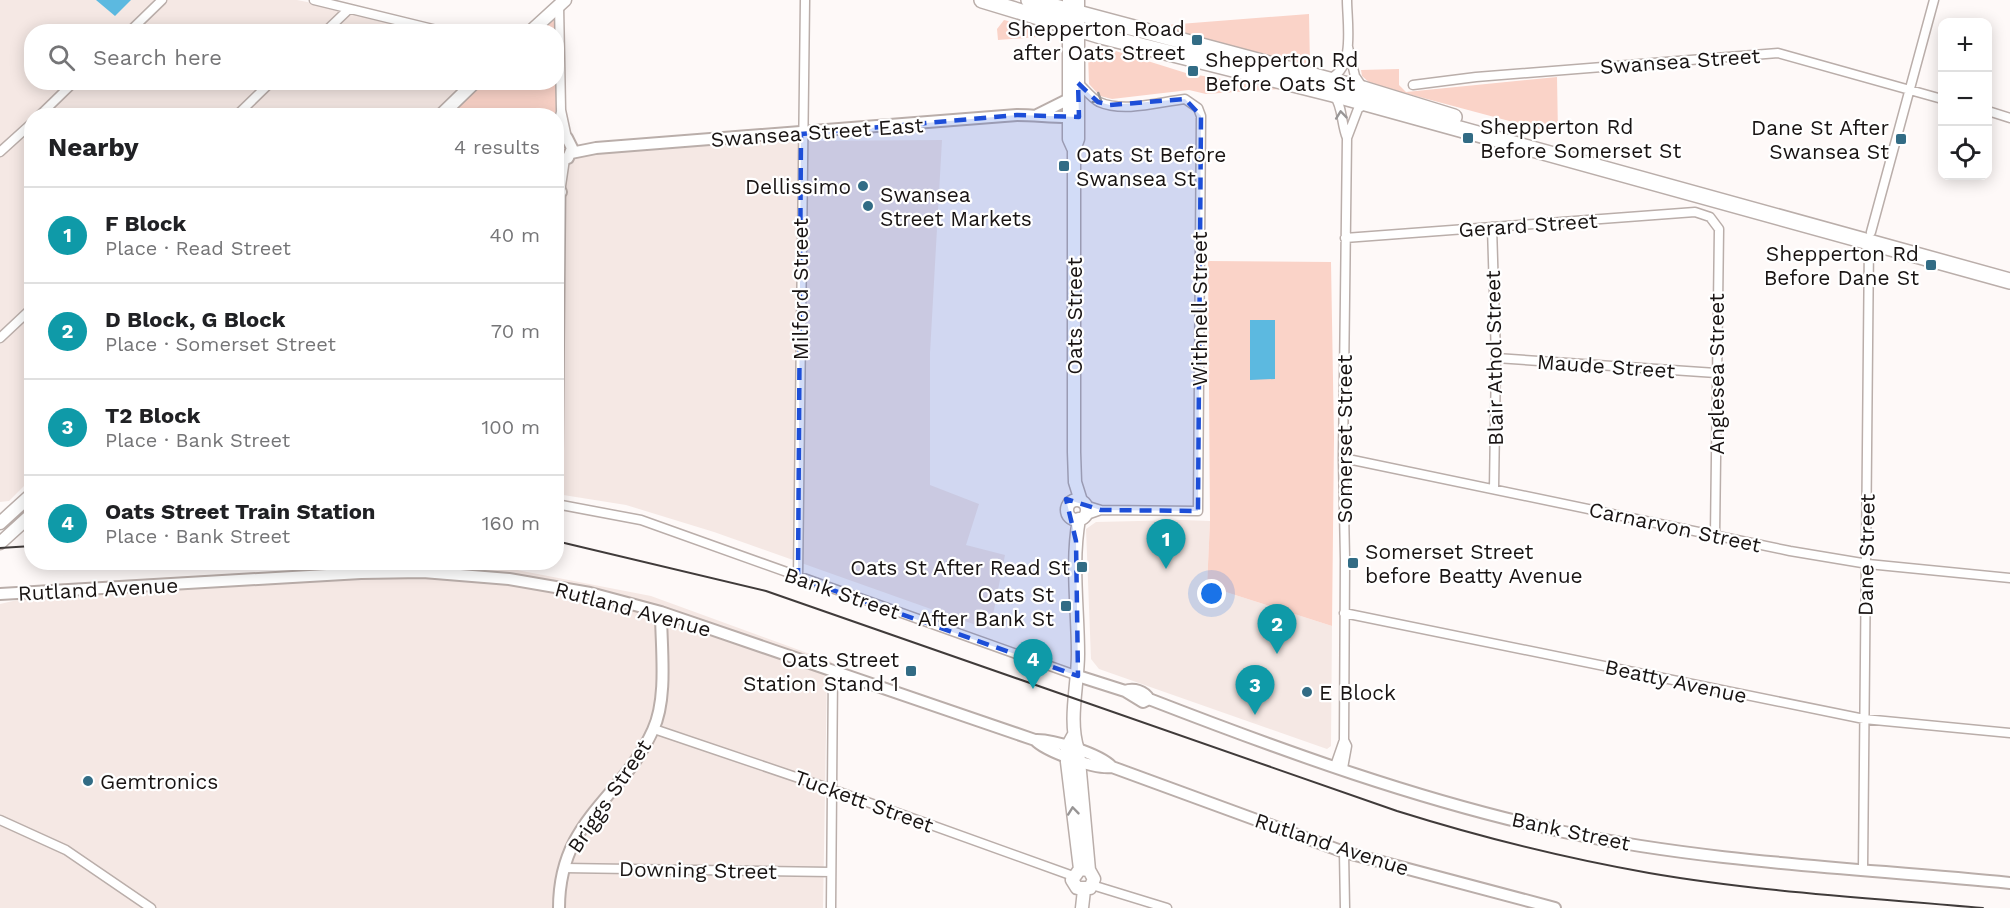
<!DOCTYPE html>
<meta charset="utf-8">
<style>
:root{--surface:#fff;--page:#f2f2f2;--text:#202124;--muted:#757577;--line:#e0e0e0;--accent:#326c85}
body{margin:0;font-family:"Work Sans",sans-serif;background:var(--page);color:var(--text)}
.controls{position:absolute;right:18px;top:18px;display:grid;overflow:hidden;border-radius:12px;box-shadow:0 3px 15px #0003}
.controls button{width:54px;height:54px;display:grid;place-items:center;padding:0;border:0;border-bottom:2px solid var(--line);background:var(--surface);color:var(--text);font:30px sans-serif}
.you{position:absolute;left:1212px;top:594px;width:21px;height:21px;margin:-15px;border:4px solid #fff;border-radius:50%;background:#1a73e8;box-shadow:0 0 0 9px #1a73e833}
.badge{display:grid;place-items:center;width:39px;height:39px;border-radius:50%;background:var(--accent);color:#fff;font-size:20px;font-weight:700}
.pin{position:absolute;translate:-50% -50px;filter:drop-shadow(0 2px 3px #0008)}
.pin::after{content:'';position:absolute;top:32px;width:21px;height:18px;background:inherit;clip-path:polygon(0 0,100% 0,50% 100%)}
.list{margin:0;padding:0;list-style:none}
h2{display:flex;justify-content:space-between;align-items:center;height:78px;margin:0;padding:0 24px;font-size:26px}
h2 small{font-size:20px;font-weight:400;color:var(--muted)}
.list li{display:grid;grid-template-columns:39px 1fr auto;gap:18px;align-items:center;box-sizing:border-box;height:96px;padding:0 24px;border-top:2px solid var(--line)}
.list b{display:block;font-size:22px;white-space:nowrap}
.list p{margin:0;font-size:20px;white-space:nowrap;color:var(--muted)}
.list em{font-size:20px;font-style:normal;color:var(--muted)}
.icon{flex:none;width:33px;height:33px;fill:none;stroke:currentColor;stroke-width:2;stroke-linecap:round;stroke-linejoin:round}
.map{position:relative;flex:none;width:2010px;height:908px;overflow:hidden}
.search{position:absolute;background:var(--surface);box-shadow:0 3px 15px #0003;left:24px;top:24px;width:540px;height:66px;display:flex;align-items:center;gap:15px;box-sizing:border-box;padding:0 21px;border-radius:24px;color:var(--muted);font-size:22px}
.panel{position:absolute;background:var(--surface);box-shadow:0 3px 15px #0003;left:24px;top:108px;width:540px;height:462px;border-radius:24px}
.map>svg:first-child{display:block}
.built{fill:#f5e8e4}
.green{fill:#fad3c8}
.water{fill:#5cb9e0}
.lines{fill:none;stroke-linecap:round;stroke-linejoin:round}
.street-casing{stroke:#baaeaa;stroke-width:11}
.secondary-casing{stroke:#baaeaa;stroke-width:14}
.primary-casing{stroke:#baaeaa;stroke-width:15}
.highway-casing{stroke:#baaeaa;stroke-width:18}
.street{stroke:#fff;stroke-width:8}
.secondary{stroke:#fff;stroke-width:10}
.primary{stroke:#fff;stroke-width:12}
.highway{stroke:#fff;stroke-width:15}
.rail{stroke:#403b3a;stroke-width:2}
.oneway{stroke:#989595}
.marked{fill:#1d4ed8;fill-opacity:0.2;stroke:#1d4ed8;stroke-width:4.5;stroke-dasharray:12 8;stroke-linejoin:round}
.poi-dot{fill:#326c85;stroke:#fff;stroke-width:2}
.labels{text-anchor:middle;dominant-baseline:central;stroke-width:4.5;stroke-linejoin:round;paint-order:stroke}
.poi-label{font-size:21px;fill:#191413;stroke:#fff;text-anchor:end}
.street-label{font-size:21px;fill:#191413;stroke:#fff}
</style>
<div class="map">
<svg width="2010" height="908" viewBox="0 0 2010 908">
<rect width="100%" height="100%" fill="#fef9f8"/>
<!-- built -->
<path class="built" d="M 0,0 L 297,0 L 455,31 L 32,32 L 32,82 L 468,83 L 434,115 L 32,116 L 31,479 L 9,501 L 0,502 Z
M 942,140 L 930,353 L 930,485 L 979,504 L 966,545 L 1005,555 L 990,630 L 714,532 L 626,505 L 557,494 L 557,150 L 795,141 Z
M 1182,520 L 1210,521 L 1207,586 L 1332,626 L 1331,746 L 1327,749 L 1099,669 L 1091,659 L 1086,529 L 1096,522 Z
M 422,563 L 497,566 L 651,596 L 832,662 L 827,674 L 823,908 L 0,908 L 0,604 L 26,598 L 41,585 Z"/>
<!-- green -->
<path class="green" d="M 558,7 L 560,111 L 556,116 L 440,116 L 475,83 L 556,82 L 556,32 L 530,31 Z
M 1309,14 L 1310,66 L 1154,26 Z
M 1004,20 L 1037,28 L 1038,37 L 998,40 L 997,29 Z
M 1093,48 L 1106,48 L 1186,73 L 1280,89 L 1206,94 L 1189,90 L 1112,99 L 1100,96 L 1089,84 L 1088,54 Z
M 1399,69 L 1399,85 L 1406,92 L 1557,77 L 1558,134 L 1371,84 L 1362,76 L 1361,70 Z
M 1208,261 L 1331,262 L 1334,438 L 1332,626 L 1207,586 L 1210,521 Z"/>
<!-- water -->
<path class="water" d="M 96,0 L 131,0 L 115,16 Z
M 1250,320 L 1275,320 L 1275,379 L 1250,380 Z"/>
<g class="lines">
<defs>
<path id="street" d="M 314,0 L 445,32
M 559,5 L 561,110 L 567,138
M 129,32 L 162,0
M 325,32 L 349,9
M 1348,47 L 1355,76 L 1363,88
M 1328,79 C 1356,70 1347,23 1347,0
M 1078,83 C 1085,89 1091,98 1099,102 C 1124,113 1159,102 1185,99 L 1198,108 L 1201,116 L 1198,511 L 1101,510 L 1085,505
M 1413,85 L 1476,77 L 1778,53 L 1942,99
M 1334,95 C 1343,107 1341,124 1347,138 L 1343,458 L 1345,559 L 1344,740 L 1347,746 L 1343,768
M 1988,111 L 2010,118
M 39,116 L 74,82
M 236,116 L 271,82
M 556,132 L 561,112
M 1347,138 L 1358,109 L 1366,103
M 0,152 L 32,123
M 1492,227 L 1496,358 L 1494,489
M 1871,232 L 1934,0
M 1345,238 L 1695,212 L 1710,217 L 1719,229 L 1715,535
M 0,338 L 32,308
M 1496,358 L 1716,373
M 1343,458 L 1790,551 L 1868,564 L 2010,578
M 556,504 L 641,520 L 1078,676
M 558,504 L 561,186 L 565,159
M 1084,516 L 1101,510
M 798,578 L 805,0
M 1344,613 L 1864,719 L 2010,733
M 654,729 L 831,789 L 1073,876
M 1335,766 L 1344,740
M 0,820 L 66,850 L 151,908
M 1344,852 L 1345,908
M 564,868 L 831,872
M 1863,869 L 1869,241
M 1092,885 L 1167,908
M 831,908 L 833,671"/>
<path id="secondary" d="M 1037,115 L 1069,99
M 556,137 L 567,138 L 572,148 L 568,158 L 556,160
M 571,153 L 596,148 L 1017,115 C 1037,115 1055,118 1075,117
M 556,187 L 561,192
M 0,594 L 361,573 L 423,572 L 509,579 L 590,593 L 661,612 L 1035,740 C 1052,739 1100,754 1112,767 L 1344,852 L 1555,908
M 1078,676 L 1125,691 L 1143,702 L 1149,699
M 1125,691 C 1134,688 1144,691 1149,699 C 1283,751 1423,802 1564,832 C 1710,863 1861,868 2010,883
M 1035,740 C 1045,751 1096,770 1112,767
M 559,908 C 559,819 622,799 653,730 C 668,698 661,647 661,612"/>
<path id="primary" d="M 1069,0 L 1069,139 L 1074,150 L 1074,452 L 1075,482 L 1081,501
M 530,32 L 565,0
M 440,116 L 475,82
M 1074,150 L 1078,139 L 1078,0
M1067 510a10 10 0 1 1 20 0a10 10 0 1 1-20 0Z
M 1079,519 C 1071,564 1078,608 1078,654 C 1078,685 1068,721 1078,750 L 1089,870 L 1094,879 L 1090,888 L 1077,888 L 1072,880 L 1080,869 L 1089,870
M 0,523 L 32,494
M 0,543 L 32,514
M 1073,736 L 1067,747 L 1067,762 L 1080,869
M 1082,908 L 1084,890"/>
<path id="highway" d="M 982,0 L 1101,36 L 1333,94 L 2010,281
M 1029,0 L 1363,89 L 1454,117"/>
</defs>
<!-- street casing -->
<use href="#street" class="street-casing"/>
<!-- secondary casing -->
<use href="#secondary" class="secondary-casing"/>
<!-- primary casing -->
<use href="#primary" class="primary-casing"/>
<!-- highway casing -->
<use href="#highway" class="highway-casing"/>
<!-- street -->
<use href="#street" class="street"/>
<!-- secondary -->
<use href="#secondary" class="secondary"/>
<!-- primary -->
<use href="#primary" class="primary"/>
<!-- highway -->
<use href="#highway" class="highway"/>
<!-- rail -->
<path class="rail" d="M 556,541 L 766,591 L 1397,811 C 1480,837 1564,858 1649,873 C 1759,892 1871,898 1983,908
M 0,548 L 32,546"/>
</g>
<!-- one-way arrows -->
<defs><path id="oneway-chevron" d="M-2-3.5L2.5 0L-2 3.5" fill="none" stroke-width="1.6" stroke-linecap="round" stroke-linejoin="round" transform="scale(1.5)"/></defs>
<g class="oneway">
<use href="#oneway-chevron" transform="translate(1098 99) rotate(32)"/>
<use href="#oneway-chevron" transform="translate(1341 115) rotate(-96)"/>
<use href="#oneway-chevron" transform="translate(1073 811) rotate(-96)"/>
</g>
<!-- marked area -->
<path class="marked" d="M 1078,83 L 1098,102 L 1110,105 L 1185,99 L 1201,116 L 1198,511 L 1101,510 L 1066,499 L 1076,541 L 1078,676 L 798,578 L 801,134 L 1017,115 L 1079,117 Z"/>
<!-- markers -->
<g class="poi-dot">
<rect x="1191" y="34" width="12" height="12" rx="3"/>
<rect x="1187" y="65" width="12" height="12" rx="3"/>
<rect x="1462" y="132" width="12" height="12" rx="3"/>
<rect x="1895" y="133" width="12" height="12" rx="3"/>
<rect x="1058" y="160" width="12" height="12" rx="3"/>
<circle cx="863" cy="186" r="6"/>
<circle cx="868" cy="206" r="6"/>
<rect x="1925" y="259" width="12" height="12" rx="3"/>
<rect x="1347" y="557" width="12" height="12" rx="3"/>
<rect x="1076" y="561" width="12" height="12" rx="3"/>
<rect x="1060" y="600" width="12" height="12" rx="3"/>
<rect x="905" y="665" width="12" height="12" rx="3"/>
<circle cx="1307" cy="692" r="6"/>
<circle cx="88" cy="781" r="6"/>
</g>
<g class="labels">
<!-- poi labels -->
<g class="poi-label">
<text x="1185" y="28">Shepperton Road<tspan x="1185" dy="24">after Oats Street</tspan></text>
<text x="1205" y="59" text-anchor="start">Shepperton Rd<tspan x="1205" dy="24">Before Oats St</tspan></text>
<text x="1480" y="126" text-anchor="start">Shepperton Rd<tspan x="1480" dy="24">Before Somerset St</tspan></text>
<text x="1889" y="127">Dane St After<tspan x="1889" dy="24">Swansea St</tspan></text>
<text x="1076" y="154" text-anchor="start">Oats St Before<tspan x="1076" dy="24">Swansea St</tspan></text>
<text x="851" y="186">Dellissimo</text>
<text x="880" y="194" text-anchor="start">Swansea<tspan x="880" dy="24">Street Markets</tspan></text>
<text x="1919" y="253">Shepperton Rd<tspan x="1919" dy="24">Before Dane St</tspan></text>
<text x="1365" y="551" text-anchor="start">Somerset Street<tspan x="1365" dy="24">before Beatty Avenue</tspan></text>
<text x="1070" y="567">Oats St After Read St</text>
<text x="1054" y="594">Oats St<tspan x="1054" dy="24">After Bank St</tspan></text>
<text x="899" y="659">Oats Street<tspan x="899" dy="24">Station Stand 1</tspan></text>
<text x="1319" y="692" text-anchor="start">E Block</text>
<text x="100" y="781" text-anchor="start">Gemtronics</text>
</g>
<!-- street labels -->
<g class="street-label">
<text transform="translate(1680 61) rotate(-4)">Swansea Street</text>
<text transform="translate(817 132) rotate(-4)">Swansea Street East</text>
<text transform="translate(1528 225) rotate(-4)">Gerard Street</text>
<text transform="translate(800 289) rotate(-90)">Milford Street</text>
<text transform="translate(1199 309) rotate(-90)">Withnell Street</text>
<text transform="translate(1074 316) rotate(-90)">Oats Street</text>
<text transform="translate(1494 358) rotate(-91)">Blair Athol Street</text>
<text transform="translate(1606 366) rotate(4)">Maude Street</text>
<text transform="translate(1716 374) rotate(-90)">Anglesea Street</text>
<text transform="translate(1344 439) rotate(-90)">Somerset Street</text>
<text transform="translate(1675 527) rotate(12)">Carnarvon Street</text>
<text transform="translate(1866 555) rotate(-89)">Dane Street</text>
<text transform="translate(98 589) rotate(-3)">Rutland Avenue</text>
<text transform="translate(842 593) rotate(19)">Bank Street</text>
<text transform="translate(633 609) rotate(15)">Rutland Avenue</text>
<text transform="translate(1676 681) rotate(12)">Beatty Avenue</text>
<text transform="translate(609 796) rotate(-56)">Briggs Street</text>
<text transform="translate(864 801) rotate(20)">Tuckett Street</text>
<text transform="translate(1571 831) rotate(12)">Bank Street</text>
<text transform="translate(1332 844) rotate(18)">Rutland Avenue</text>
<text transform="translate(698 870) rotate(1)">Downing Street</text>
</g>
</g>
</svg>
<div class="controls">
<button>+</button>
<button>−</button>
<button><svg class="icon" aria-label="locate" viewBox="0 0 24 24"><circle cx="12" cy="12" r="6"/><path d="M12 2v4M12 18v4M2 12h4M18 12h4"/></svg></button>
</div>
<div class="you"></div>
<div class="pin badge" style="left:1166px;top:569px;background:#0f9aa8">1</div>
<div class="pin badge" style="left:1277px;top:654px;background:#0f9aa8">2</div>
<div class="pin badge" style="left:1255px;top:715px;background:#0f9aa8">3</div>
<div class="pin badge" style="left:1033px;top:689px;background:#0f9aa8">4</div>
<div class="search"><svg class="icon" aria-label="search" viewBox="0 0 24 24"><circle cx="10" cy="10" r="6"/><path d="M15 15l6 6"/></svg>Search here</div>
<section class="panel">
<h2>Nearby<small>4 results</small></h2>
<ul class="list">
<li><span class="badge" style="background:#0f9aa8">1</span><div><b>F Block</b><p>Place · Read Street</p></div><em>40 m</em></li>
<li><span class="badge" style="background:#0f9aa8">2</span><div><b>D Block, G Block</b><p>Place · Somerset Street</p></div><em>70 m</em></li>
<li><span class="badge" style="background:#0f9aa8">3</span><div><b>T2 Block</b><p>Place · Bank Street</p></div><em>100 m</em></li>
<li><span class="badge" style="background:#0f9aa8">4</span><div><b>Oats Street Train Station</b><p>Place · Bank Street</p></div><em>160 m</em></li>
</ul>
</section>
</div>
